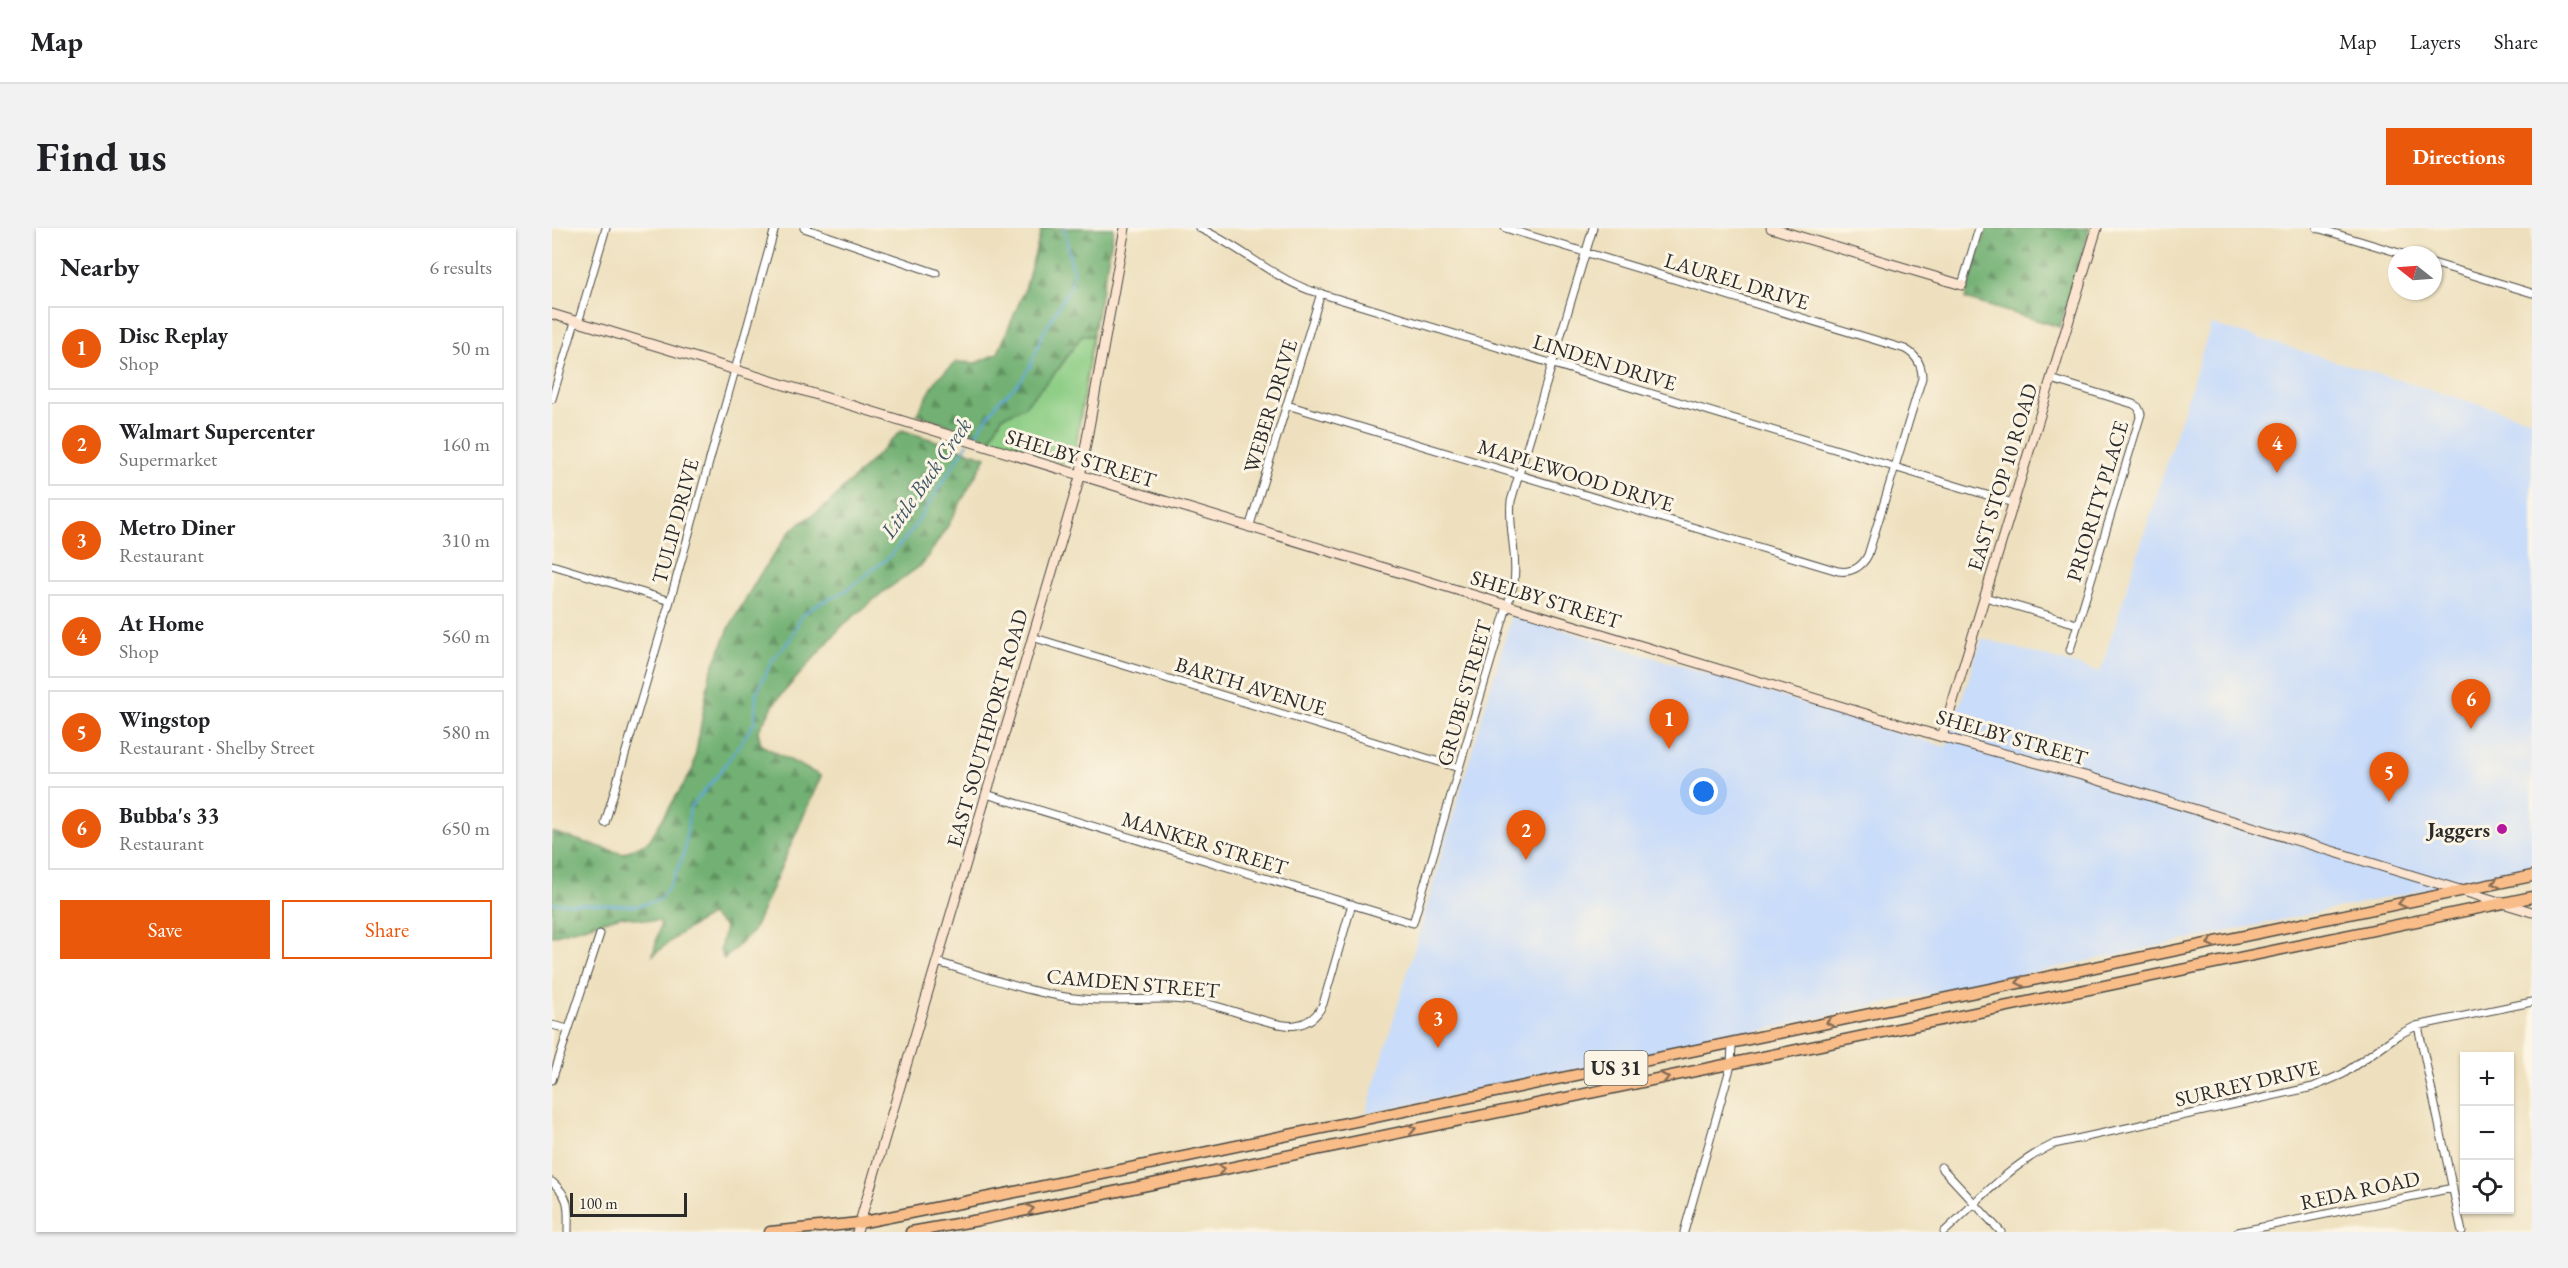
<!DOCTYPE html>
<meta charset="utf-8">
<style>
:root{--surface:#fff;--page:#f2f2f2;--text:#202124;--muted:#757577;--line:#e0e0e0;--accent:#ea580c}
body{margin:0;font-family:"EB Garamond",serif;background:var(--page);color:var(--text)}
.controls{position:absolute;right:18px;bottom:18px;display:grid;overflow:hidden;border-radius:0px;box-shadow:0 2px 4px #0004}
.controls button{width:54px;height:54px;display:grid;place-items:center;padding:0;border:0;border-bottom:2px solid var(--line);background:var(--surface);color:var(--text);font:30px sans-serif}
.compass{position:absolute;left:1836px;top:18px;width:54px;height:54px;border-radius:50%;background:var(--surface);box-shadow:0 2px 4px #0004;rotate:287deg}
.scale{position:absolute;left:18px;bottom:15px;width:117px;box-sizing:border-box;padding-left:6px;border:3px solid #2b2b2b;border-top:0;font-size:16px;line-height:21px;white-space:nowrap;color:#2b2b2b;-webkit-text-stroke:4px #fcf5e5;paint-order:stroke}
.you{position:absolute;left:1152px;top:564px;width:21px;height:21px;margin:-15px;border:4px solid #fff;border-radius:50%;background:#1a73e8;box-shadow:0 0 0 9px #1a73e833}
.badge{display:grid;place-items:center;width:39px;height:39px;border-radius:50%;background:var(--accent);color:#fff;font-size:20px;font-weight:700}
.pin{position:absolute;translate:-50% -50px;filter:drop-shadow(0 2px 3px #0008)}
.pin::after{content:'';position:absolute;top:32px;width:21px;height:18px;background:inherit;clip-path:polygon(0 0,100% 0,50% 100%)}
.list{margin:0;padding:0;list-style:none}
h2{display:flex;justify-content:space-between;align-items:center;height:78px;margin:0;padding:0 24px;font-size:26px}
h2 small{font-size:20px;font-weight:400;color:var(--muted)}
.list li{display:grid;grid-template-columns:39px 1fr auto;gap:18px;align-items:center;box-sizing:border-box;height:84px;margin:0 12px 12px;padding:0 12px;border:2px solid var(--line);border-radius:0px}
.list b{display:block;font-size:22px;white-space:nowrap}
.list p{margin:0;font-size:20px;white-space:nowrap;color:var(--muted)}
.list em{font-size:20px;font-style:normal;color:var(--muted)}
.actions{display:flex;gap:12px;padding:18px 24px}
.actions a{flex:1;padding:14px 0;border:2px solid var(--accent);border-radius:0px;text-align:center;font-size:21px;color:var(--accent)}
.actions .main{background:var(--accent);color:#fff}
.icon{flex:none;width:33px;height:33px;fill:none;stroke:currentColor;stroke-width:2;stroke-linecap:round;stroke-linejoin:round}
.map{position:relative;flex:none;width:1980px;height:1004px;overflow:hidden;border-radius:0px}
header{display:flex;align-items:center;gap:36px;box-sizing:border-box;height:84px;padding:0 30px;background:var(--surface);border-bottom:2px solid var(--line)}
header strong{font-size:28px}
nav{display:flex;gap:33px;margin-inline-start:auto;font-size:21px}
.intro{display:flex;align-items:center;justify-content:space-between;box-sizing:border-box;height:144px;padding:0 36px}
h1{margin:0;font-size:42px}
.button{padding:15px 27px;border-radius:0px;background:var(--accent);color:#fff;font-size:21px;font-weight:700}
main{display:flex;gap:36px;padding:0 36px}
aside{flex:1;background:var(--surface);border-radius:0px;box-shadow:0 2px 4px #0004}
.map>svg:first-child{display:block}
.built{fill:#c9dcf9}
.grass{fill:#8ece86;stroke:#5c7c58;stroke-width:1.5}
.forest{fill:url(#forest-firs);stroke:#4e6e4f;stroke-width:1.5}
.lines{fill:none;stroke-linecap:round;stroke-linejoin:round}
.stream{stroke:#61a9d8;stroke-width:2}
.street-casing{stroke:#484641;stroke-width:9}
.secondary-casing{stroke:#484641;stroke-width:11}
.primary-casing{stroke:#484641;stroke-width:13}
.street{stroke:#fff;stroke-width:7}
.secondary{stroke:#fce5d0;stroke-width:9}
.primary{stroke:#f8bd89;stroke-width:10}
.oneway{stroke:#876d55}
.poi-dot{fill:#b5179e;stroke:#fcf5e5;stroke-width:2}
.labels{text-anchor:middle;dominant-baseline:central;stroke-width:6;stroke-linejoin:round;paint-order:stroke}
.shield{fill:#fcf5e5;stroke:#6a6863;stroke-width:1.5}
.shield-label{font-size:20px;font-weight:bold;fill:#2b2b2b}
.street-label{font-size:21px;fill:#2b2b2b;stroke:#fcf5e5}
.poi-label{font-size:21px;font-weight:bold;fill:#2b2b2b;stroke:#fcf5e5;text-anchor:end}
.water-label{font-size:22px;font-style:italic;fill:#3e5768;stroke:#fcf5e5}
</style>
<header>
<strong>Map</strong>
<nav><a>Map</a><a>Layers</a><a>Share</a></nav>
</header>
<div class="intro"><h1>Find us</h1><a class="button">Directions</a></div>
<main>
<aside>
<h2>Nearby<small>6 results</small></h2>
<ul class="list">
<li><span class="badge">1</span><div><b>Disc Replay</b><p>Shop</p></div><em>50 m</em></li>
<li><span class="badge">2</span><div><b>Walmart Supercenter</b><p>Supermarket</p></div><em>160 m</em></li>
<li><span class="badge">3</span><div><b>Metro Diner</b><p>Restaurant</p></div><em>310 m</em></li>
<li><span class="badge">4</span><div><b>At Home</b><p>Shop</p></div><em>560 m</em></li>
<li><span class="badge">5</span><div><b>Wingstop</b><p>Restaurant · Shelby Street</p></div><em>580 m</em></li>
<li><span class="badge">6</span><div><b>Bubba's 33</b><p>Restaurant</p></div><em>650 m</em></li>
</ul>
<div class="actions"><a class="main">Save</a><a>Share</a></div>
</aside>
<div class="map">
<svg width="1980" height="1004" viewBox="0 0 1980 1004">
<defs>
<pattern id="forest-firs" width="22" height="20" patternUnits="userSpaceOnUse" patternTransform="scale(1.5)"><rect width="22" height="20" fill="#72b173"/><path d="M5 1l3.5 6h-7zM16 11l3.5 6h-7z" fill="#5e905f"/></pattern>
</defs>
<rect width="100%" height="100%" fill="#fcf5e5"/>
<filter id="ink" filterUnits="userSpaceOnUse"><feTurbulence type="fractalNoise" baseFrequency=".0167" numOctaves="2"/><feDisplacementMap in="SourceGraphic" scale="12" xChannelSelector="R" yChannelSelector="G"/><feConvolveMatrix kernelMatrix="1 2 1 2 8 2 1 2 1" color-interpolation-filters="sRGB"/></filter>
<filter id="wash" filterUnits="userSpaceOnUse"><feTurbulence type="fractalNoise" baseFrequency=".008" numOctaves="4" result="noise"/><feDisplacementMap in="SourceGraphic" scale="24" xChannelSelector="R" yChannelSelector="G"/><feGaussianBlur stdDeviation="1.35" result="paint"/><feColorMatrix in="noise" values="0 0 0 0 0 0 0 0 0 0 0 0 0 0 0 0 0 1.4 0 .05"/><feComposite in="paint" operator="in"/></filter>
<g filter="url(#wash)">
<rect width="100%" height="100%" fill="#eee0be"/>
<!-- built -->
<path class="built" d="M 1659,96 L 1980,192 L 1980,639 L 814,886 L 960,386 L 1394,519 L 1430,410 L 1548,444 Z"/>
<!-- grass -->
<path class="grass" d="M 530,107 L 541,108 L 522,230 L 511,236 L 438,211 L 450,189 L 472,179 L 508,139 Z"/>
<!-- forest -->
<path class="forest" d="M 490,0 L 562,0 L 541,108 L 530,107 L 508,139 L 472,179 L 450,189 L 438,211 L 365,186 L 385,151 L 404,134 L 424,135 L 446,125 L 473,61 Z
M 1435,0 L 1538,0 L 1508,99 L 1413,71 Z
M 350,202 L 434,229 L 395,299 L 371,336 L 330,365 L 291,397 L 224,473 L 206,503 L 209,517 L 269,548 L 201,703 L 172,731 L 168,723 L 173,699 L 158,687 L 129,705 L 101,727 L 109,694 L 69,688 L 0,708 L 0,604 L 71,626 L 97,613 L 141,541 L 158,446 L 178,398 L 207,348 L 239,302 L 276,276 Z"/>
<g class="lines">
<!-- stream -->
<path class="stream" d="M 420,211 L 447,173 L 466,156 L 478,139 L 490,107 L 519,58 L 521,44 L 512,0
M 0,675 L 85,678 L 107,672 L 120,654 L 132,626 L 138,580 L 166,547 L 203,494 L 204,466 L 221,431 L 237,413 L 250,387 L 268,375 L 292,364 L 336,330 L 358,305 L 416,215"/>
</g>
</g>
<g filter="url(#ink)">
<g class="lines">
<defs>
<path id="street" d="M 252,0 L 384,45
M 647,0 C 686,17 717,47 757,62 L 1461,275
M 1765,0 L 1854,27
M 1881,35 L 1980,65
M 1410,57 L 1427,0
M 26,95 L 54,0
M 1499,151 L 1581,176 L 1586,179 L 1589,186 L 1518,422
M 0,171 L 23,94
M 735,177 L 1286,343 C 1299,345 1310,339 1316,327 L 1370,150 C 1370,136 1364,127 1353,121 L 953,0
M 697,300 L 769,65
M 0,337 L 118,373
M 1433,369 L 1525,396
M 480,409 L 907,540
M 434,566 L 861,695 L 962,355 C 966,327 956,301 959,273 L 1041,0
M 53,595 L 118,373 L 223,0
M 385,734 C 432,748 482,767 531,771 C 570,775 608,767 646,774 C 670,777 725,801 744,797 C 757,795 766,787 771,776 L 800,676
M 0,797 L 16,801
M 1866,798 L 1910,1004
M 0,852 L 48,706
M 1389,939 L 1449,1004
M 0,954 C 19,970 16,980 16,1004
M 1132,1004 L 1179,837 L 1180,816
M 1392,1004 C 1427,972 1459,936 1502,916 L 1761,859 L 1791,846 L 1846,807 L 1864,798 L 1980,774
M 1686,1004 L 1901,960"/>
<path id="secondary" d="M 1219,0 L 1410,57
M 0,86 L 954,377 L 1390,509 L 1533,548 L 1980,684
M 1390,509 L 1545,0
M 305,1004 L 528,249 L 573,0"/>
<path id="primary" d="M 218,1004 L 307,995 L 468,963 L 1980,648
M 359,1004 L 427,992 L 1980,669"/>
</defs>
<!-- street casing -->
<use href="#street" class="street-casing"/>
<!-- secondary casing -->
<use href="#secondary" class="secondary-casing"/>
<!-- primary casing -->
<use href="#primary" class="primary-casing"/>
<!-- street -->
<use href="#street" class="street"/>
<!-- secondary -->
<use href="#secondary" class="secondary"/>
<!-- primary -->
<use href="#primary" class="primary"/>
</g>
<!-- one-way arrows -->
<defs><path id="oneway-chevron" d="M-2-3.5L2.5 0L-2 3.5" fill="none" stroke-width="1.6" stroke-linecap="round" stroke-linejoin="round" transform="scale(1.5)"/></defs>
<g class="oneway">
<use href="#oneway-chevron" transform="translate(1944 655) rotate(168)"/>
<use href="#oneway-chevron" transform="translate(1850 675) rotate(168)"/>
<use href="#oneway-chevron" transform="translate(1659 715) rotate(168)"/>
<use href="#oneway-chevron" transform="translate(1468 754) rotate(168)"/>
<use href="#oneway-chevron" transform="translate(1278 794) rotate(168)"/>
<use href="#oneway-chevron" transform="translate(1113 850) rotate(-11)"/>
<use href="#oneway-chevron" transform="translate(860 901) rotate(-12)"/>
<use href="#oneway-chevron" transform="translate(669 941) rotate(-12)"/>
<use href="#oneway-chevron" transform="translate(478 981) rotate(-12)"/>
</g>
</g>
<!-- markers -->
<circle class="poi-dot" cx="1950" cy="601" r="6"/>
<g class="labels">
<!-- shield labels -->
<rect class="shield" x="1032.5" y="823" width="63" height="34" rx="4.5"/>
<g class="shield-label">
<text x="1064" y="840">US 31</text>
</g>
<!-- street labels -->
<g class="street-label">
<text transform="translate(1185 53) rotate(17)">LAUREL DRIVE</text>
<text transform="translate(1053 134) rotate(17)">LINDEN DRIVE</text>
<text transform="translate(718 178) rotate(-73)">WEBER DRIVE</text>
<text transform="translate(529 230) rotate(17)">SHELBY STREET</text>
<text transform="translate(1024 247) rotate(17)">MAPLEWOOD DRIVE</text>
<text transform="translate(1450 249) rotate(-73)">EAST STOP 10 ROAD</text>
<text transform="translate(1545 273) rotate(-73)">PRIORITY PLACE</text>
<text transform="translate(123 293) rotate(-75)">TULIP DRIVE</text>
<text transform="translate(994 371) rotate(17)">SHELBY STREET</text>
<text transform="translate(699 458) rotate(17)">BARTH AVENUE</text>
<text transform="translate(912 465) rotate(-74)">GRUBE STREET</text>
<text transform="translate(435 500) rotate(-74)">EAST SOUTHPORT ROAD</text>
<text transform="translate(1460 509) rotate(16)">SHELBY STREET</text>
<text transform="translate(653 615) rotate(17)">MANKER STREET</text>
<text transform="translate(581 755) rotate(5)">CAMDEN STREET</text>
<text transform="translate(1695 855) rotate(-13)">SURREY DRIVE</text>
<text transform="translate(1808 962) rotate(-12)">REDA ROAD</text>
</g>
<!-- poi labels -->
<g class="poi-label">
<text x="1938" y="601">Jaggers</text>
</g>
<!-- water labels -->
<g class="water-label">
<text transform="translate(374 250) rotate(-55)">Little Buck Creek</text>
</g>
</g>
</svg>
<div class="controls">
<button>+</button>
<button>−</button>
<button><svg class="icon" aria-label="locate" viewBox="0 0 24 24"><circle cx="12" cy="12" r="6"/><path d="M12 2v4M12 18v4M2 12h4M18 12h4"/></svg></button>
</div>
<svg class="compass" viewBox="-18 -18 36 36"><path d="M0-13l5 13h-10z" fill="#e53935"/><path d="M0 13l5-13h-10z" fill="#757577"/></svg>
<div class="scale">100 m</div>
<div class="you"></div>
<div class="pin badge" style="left:1117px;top:521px">1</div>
<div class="pin badge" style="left:974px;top:632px">2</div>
<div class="pin badge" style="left:886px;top:820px">3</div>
<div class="pin badge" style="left:1725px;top:245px">4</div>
<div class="pin badge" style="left:1837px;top:574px">5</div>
<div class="pin badge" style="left:1919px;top:501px">6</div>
</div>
</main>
